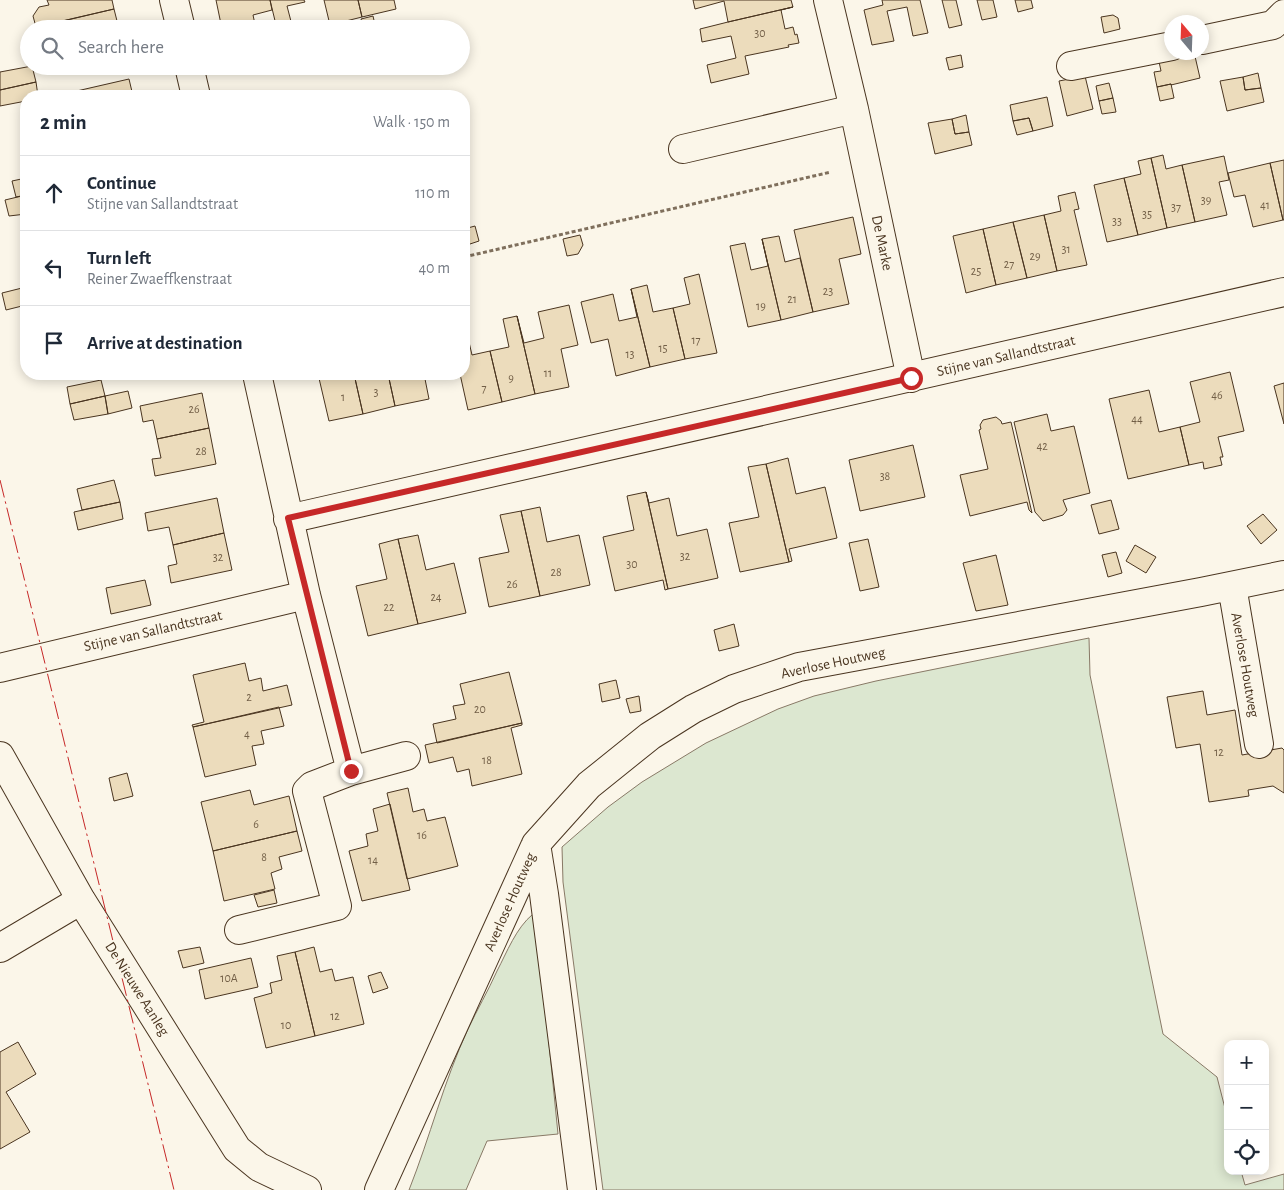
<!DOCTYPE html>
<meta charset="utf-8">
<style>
:root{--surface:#fff;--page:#f2f2f3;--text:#1f2937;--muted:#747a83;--line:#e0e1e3}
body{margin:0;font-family:"Alegreya Sans",sans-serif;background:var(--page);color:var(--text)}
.controls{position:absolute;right:15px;bottom:15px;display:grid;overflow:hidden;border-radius:10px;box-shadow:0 2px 12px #0003}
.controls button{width:45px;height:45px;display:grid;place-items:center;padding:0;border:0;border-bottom:1px solid var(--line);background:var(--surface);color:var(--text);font:25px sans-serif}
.compass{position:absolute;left:1164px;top:15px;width:45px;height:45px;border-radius:50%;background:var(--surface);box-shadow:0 2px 12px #0003;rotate:341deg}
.stop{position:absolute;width:15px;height:15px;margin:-11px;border:4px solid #c62828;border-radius:50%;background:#fff}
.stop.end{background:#c62828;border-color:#fff;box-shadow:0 1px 5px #0008}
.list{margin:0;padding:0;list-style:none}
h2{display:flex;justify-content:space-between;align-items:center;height:65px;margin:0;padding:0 20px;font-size:21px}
h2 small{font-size:16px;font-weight:400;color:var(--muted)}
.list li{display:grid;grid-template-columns:32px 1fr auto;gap:15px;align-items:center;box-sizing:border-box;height:75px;padding:0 20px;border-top:1px solid var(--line)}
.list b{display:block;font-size:19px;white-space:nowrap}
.list p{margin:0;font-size:16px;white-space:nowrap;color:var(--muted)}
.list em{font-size:16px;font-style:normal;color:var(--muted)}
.icon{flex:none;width:28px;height:28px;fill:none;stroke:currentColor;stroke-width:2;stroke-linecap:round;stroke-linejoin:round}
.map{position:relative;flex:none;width:1284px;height:1190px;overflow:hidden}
.search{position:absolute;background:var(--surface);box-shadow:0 2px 12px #0003;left:20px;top:20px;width:450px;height:55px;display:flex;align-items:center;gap:12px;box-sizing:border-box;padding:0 18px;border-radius:28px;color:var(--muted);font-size:19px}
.panel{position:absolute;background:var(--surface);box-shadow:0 2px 12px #0003;left:20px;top:90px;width:450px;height:290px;border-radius:20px}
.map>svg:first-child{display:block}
.green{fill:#dce7d0;stroke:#887966}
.building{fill:#ecdcbc;stroke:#4a3520}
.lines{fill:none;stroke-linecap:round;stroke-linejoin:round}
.minor-casing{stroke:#4a3520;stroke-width:30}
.path{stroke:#7f6f5c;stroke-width:3;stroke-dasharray:4 2.5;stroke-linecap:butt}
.minor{stroke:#fbf6e9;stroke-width:28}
.power{stroke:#c62828;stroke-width:1;stroke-dasharray:18 4 2.5 4;stroke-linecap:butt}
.route{stroke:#c62828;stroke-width:6}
.labels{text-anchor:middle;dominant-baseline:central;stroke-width:4;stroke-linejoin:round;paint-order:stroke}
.number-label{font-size:12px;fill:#725f47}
.street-label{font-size:15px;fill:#4a3520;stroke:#fbf6e9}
</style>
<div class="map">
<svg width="1284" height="1190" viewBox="0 0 1284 1190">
<rect width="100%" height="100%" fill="#fbf6e9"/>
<!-- green -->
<path class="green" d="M 1089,638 L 1090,675 L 1163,1034 L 1217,1077 L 1228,1120 L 1228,1171 L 1241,1171 L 1245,1185 L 1284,1174 L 1284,1190 L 603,1190 L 563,882 L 562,847 L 608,807 L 642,782 L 706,743 L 778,709 L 814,696 L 876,681 Z
M 533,914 L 543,983 L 558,1134 L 487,1141 L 466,1190 L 409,1190 C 430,1137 444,1081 468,1029 C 477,1010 488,991 497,971 C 507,952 516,928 533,914 Z"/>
<!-- building -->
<path class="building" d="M 47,0 L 112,0 L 114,9 L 36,27 L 33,16 L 39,7 L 49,5 Z
M 216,0 L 270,0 L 272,10 L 253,15 L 256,29 L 222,29 Z
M 270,0 L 304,0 L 305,2 L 287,6 L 293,29 L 277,29 Z
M 324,0 L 358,0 L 362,17 L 330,25 Z
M 358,0 L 394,0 L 396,9 L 362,17 Z
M 693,0 L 791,0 L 793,7 L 728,22 L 724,1 L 695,9 Z
M 882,0 L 920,0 L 928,33 L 913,36 L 907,7 L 887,11 L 894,41 L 872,45 L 864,10 L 883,5 Z
M 942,0 L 956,0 L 962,25 L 949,28 Z
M 977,0 L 993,0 L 997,17 L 982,20 Z
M 1015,0 L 1031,0 L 1033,8 L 1018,12 Z
M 793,7 L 781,10 L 785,29 L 793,27 L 795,35 L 797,34 L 799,43 L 788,45 L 789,47 L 745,56 L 749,74 L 711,83 L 707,65 L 736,58 L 731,36 L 702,42 L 700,29 L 728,22 Z
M 114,9 L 119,29 L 65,29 L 63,21 Z
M 1113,15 L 1118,18 L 1120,29 L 1104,33 L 1101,17 Z
M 373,16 L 376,29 L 364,29 L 361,19 Z
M 1177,52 L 1194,52 L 1200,78 L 1171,85 L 1171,84 L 1157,87 L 1154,72 L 1161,71 L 1158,57 Z
M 961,55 L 963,67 L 949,70 L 946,58 Z
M 32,66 L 36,82 L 0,90 L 0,72 Z
M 1258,73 L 1261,88 L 1245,90 L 1243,77 Z
M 1085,76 L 1093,109 L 1067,116 L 1059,81 Z
M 1243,77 L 1245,90 L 1261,88 L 1264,102 L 1227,111 L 1220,81 Z
M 129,79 L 133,96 L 54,96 L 68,93 Z
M 36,82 L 38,96 L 26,96 L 26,101 L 0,106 L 0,90 Z
M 1109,83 L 1113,98 L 1099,101 L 1096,86 Z
M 1171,84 L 1174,98 L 1160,101 L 1157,87 Z
M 1047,97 L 1053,126 L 1033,131 L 1029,118 L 1013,121 L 1010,105 Z
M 1113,98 L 1116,112 L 1102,114 L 1099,101 Z
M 966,115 L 969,132 L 955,134 L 952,119 Z
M 1029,118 L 1033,131 L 1017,135 L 1013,121 Z
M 952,119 L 955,134 L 969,132 L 972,145 L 935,154 L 928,123 Z
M 1163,155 L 1166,169 L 1182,165 L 1195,222 L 1167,228 L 1151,158 Z
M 1224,156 L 1229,180 L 1219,182 L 1227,215 L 1195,222 L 1182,165 Z
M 1151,158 L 1167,228 L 1138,235 L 1124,178 L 1141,174 L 1138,161 Z
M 1284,160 L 1284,220 L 1283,220 L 1270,163 Z
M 1270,163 L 1283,220 L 1253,227 L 1245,195 L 1234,197 L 1228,173 Z
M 26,178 L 26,195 L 16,197 L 12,181 Z
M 1124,178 L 1138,235 L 1107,242 L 1094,185 Z
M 1075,192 L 1079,209 L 1074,210 L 1087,265 L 1057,271 L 1044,215 L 1061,211 L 1058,196 Z
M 26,195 L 26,214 L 9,216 L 5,200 Z
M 1044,215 L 1057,271 L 1027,278 L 1013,222 Z
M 853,217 L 861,254 L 839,259 L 849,304 L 813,312 L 794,230 Z
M 1013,222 L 1027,278 L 996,285 L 983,229 Z
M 475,226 L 479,241 L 464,246 L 464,229 Z
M 983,229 L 996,285 L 966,293 L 953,236 Z
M 580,235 L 583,245 L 578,254 L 567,256 L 563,239 Z
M 779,236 L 785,262 L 800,258 L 813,312 L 781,320 L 762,239 Z
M 762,239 L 781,320 L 748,327 L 730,246 L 745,243 L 751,270 L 768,266 Z
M 699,274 L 717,353 L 685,359 L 673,308 L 690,304 L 684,278 Z
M 647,285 L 653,312 L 673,308 L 685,359 L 650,367 L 631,289 Z
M 26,287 L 26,305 L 6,310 L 2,293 Z
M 631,289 L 650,367 L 616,376 L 608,339 L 591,343 L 581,302 L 613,294 L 619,321 L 637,317 Z
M 569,305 L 578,345 L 561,349 L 569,387 L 535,394 L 517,316 L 524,343 L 544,338 L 538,312 Z
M 517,316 L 535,394 L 502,402 L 490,351 L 509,347 L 503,319 Z
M 464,329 L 466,329 L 472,355 L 490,351 L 502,402 L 468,410 L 460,374 L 464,374 Z
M 1230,372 L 1244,431 L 1218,437 L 1223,457 L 1220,457 L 1222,465 L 1204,469 L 1203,462 L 1189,465 L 1180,427 L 1200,422 L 1190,382 Z
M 318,374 L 354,374 L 363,414 L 329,421 Z
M 354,374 L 388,374 L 395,406 L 363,414 Z
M 388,374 L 424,374 L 429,399 L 395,406 Z
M 101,380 L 105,396 L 70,404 L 67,387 Z
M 1284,383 L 1284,424 L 1274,386 Z
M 1149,390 L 1159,432 L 1180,427 L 1189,465 L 1128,479 L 1109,399 Z
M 128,391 L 132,408 L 108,414 L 105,396 Z
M 202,393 L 209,428 L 157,439 L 153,420 L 143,422 L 140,406 Z
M 105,396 L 108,414 L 74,420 L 70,404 Z
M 1047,414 L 1051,431 L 1074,426 L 1090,493 L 1063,500 L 1067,510 L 1063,515 L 1043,521 L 1035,512 L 1014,422 Z
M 996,417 L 1001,421 L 1002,424 L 1011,422 L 1032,513 L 1029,510 L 1027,502 L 970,516 L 960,475 L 988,469 L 979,430 L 981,429 L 980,425 L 983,420 Z
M 209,428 L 216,464 L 155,476 L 152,459 L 161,458 L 157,439 Z
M 913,445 L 925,497 L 860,511 L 849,460 Z
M 788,458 L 796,494 L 825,487 L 837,538 L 789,549 L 792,561 L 789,562 L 766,464 Z
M 766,464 L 789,562 L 740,572 L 729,523 L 759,517 L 748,467 Z
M 114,480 L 120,502 L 82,510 L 77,489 Z
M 646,492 L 668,589 L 665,590 L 663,580 L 615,591 L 603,537 L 634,530 L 627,496 Z
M 646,492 L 649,503 L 669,498 L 677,536 L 707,529 L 718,578 L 668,589 Z
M 217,498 L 224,533 L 173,545 L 169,527 L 148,531 L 145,513 Z
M 1111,500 L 1119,529 L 1099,534 L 1091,505 Z
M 120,502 L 123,519 L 78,530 L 74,512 Z
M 540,507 L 547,542 L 579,535 L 590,585 L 540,596 L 521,511 Z
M 521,511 L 540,596 L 489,607 L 479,558 L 509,552 L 500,515 Z
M 1263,514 L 1277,530 L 1261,544 L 1247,526 Z
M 224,533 L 232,570 L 171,583 L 168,566 L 177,564 L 173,545 Z
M 418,535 L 426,570 L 454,563 L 466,613 L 418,624 L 398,539 Z
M 398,539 L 418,624 L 368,636 L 356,586 L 387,579 L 379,544 Z
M 868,539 L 879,587 L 860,591 L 849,543 Z
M 1135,545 L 1156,557 L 1146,573 L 1126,561 Z
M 1116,552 L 1122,573 L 1108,577 L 1102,555 Z
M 996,555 L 1008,605 L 976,611 L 963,563 Z
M 145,580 L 151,605 L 111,614 L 106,588 Z
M 734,624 L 739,646 L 719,651 L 714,630 Z
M 245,663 L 249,681 L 261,678 L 263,691 L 287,685 L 292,705 L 193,727 L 192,725 L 204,722 L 193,675 Z
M 509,672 L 522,723 L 437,743 L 433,724 L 456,719 L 453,706 L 465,704 L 460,684 Z
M 616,680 L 620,698 L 602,702 L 599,684 Z
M 1203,691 L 1207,715 L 1235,710 L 1242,755 L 1282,748 L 1284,750 L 1284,793 L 1273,786 L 1248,790 L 1249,796 L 1209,802 L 1200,744 L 1176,748 L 1167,697 Z
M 639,696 L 641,711 L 630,713 L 626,699 Z
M 279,707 L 284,726 L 261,731 L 264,744 L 252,746 L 256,765 L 205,777 L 193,727 Z
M 522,723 L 522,725 L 511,728 L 522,774 L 472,786 L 469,769 L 457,772 L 453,757 L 429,763 L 425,745 Z
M 127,773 L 133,796 L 114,801 L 109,778 Z
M 408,788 L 413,812 L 424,809 L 427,821 L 445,817 L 458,866 L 407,879 L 387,793 Z
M 250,790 L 254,805 L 289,796 L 297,831 L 213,851 L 201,802 Z
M 390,804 L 410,890 L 362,901 L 349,851 L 368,846 L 366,834 L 378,831 L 373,809 Z
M 297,831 L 302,851 L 279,857 L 282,869 L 271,873 L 275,889 L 224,901 L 213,851 Z
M 274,890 L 277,903 L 258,907 L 254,895 Z
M 200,947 L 204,963 L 183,968 L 178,951 Z
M 314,947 L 320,972 L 332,969 L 335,981 L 353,977 L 364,1024 L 315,1036 L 295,952 Z
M 295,952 L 315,1036 L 266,1048 L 254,998 L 272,993 L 270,983 L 282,980 L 277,956 Z
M 251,958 L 258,987 L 205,999 L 199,970 Z
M 381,972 L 388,988 L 373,993 L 368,976 Z
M 18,1042 L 36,1074 L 6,1092 L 30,1132 L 0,1149 L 0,1052 Z"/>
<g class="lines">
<defs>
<path id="minor" d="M 174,0 L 181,29
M 828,0 L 854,109 L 911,378
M 1202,40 L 1273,25 L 1284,14
M 189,66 L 196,96
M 1071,66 L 1172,46
M 683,149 L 854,109
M 288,519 L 1284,292
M 1232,586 L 1259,744
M 0,668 L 306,595
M 0,756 L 81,900 L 237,1149 L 259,1167 L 307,1190
M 351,771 L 406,756
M 536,844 L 544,894 L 582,1190
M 239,930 L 337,906 L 307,791 L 312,786 L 351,771 L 306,595 L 257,374
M 0,948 L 81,900
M 379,1190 L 536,844 L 589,785 L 650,736 L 693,709 L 734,689 L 799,667 L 1201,592 L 1284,575"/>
</defs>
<!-- minor casing -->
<use href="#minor" class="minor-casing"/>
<!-- path -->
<path class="path" d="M 464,257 L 831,172"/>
<!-- minor -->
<use href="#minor" class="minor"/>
<!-- power -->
<path class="power" d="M 0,480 L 174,1190"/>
</g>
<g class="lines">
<!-- route -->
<path class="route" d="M 351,771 L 288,518 L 911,378"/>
</g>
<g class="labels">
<!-- number labels -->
<g class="number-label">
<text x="760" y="33">30</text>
<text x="1206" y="200">39</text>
<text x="1265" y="205">41</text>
<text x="1176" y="207">37</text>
<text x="1147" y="214">35</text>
<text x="1117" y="221">33</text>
<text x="1066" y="249">31</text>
<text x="1035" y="256">29</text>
<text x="1009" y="264">27</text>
<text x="976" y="271">25</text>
<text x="828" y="291">23</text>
<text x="792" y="299">21</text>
<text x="761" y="306">19</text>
<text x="696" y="340">17</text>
<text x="663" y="348">15</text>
<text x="630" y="354">13</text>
<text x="548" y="373">11</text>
<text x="511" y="378">9</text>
<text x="484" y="388">7</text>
<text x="376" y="392">3</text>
<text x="1217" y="395">46</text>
<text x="343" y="397">1</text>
<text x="194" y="409">26</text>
<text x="1137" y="419">44</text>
<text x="1042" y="446">42</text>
<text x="201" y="451">28</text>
<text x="885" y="476">38</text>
<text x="685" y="556">32</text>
<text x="218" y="557">32</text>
<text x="632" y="564">30</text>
<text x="556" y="572">28</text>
<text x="512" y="584">26</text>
<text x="436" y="597">24</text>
<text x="389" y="607">22</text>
<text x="249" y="697">2</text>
<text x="480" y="709">20</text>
<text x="247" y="734">4</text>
<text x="1219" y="752">12</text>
<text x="487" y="760">18</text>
<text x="256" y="824">6</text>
<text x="422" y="835">16</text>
<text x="264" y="857">8</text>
<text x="373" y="860">14</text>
<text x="229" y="978">10A</text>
<text x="335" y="1016">12</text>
<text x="286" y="1025">10</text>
</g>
<!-- street labels -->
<g class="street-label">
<text transform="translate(882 243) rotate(78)">De Marke</text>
<text transform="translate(1006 356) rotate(-13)">Stijne van Sallandtstraat</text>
<text transform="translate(153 631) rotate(-13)">Stijne van Sallandtstraat</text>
<text transform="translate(833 663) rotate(-12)">Averlose Houtweg</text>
<text transform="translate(1245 665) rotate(80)">Averlose Houtweg</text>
<text transform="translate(510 902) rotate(-66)">Averlose Houtweg</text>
<text transform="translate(137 989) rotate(58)">De Nieuwe Aanleg</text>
</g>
</g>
</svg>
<div class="controls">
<button>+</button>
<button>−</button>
<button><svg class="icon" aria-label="locate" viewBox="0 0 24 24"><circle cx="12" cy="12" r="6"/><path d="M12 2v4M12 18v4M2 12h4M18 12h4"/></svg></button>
</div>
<svg class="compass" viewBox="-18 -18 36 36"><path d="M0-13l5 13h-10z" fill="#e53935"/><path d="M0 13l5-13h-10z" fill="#747a83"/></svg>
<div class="stop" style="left:911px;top:378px"></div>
<div class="stop end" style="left:351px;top:771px"></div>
<div class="search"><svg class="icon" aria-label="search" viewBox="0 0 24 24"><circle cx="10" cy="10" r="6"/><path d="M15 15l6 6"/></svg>Search here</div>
<section class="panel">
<h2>2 min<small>Walk · 150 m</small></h2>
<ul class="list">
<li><svg class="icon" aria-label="ahead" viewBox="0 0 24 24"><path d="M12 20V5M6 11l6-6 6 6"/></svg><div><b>Continue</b><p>Stijne van Sallandtstraat</p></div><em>110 m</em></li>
<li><svg class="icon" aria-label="left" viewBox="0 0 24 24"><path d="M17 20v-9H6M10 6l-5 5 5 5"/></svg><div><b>Turn left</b><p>Reiner Zwaeffkenstraat</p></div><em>40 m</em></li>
<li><svg class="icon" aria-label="arrive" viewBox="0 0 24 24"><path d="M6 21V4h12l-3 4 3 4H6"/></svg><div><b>Arrive at destination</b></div></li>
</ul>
</section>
</div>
